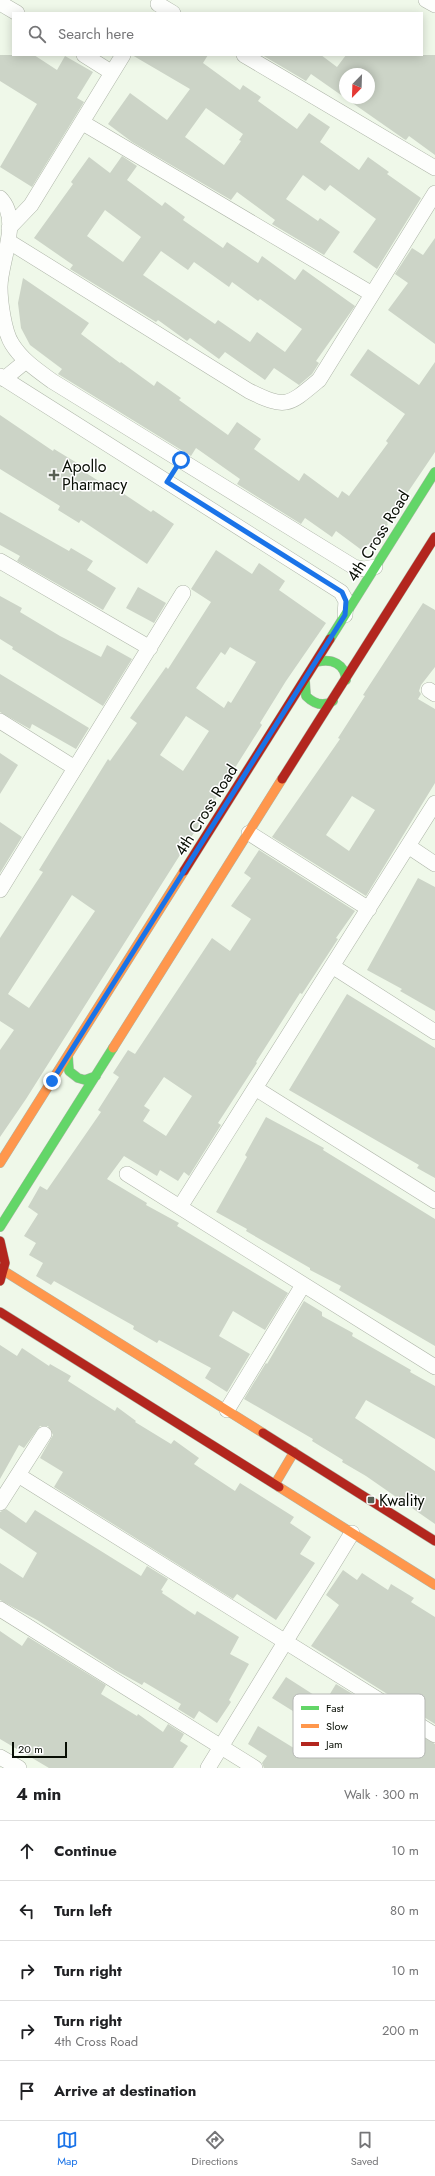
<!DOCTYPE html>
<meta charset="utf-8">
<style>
:root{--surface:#fff;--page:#f2f2f2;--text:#202124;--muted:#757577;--line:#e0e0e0;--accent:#1a73e8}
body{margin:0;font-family:Jost,sans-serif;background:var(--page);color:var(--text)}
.compass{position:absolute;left:339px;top:68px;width:36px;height:36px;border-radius:50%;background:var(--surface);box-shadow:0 2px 10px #0003;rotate:203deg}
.scale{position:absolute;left:12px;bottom:10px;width:55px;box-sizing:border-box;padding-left:4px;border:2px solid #080e04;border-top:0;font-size:11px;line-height:14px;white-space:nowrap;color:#080e04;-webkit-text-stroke:3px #fff;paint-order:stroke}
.stop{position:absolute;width:12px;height:12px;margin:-9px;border:3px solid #1a73e8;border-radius:50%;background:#fff}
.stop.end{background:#1a73e8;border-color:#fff;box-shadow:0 1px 4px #0008}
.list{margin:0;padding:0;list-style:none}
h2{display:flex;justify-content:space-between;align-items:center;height:52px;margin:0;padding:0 16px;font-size:17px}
h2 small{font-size:13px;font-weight:400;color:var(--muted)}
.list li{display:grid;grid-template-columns:26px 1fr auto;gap:12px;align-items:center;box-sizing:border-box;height:60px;padding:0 16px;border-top:1px solid var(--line)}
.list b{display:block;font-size:15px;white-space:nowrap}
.list p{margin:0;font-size:13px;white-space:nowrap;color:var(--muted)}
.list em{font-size:13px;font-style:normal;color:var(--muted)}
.icon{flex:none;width:22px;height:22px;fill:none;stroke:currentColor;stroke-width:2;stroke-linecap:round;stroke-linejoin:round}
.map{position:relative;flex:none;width:435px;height:1768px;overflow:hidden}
.search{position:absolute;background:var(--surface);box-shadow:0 2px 10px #0003;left:12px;right:12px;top:12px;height:44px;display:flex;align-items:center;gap:10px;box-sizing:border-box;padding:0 14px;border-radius:0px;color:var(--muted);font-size:15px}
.sheet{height:352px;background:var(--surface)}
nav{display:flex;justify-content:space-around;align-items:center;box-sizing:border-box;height:56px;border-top:1px solid var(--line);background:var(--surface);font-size:11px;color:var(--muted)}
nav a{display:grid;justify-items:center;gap:2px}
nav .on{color:var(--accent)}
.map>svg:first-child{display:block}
.building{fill:#ccd4c7;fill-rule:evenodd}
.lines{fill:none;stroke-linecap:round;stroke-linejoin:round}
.street-casing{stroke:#aeb5a8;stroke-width:16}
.fast-casing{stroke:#aeb5a8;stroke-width:10}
.slow-casing{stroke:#aeb5a8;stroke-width:10}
.jam-casing{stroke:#aeb5a8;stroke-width:10}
.street{stroke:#fdfefc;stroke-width:15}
.fast{stroke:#63d668;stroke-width:9}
.slow{stroke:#ff974d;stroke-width:9}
.jam{stroke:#b3261e;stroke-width:9}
.route{stroke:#1a73e8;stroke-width:5}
.poi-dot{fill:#596054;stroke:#fff;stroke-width:1.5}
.labels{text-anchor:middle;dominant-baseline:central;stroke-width:3;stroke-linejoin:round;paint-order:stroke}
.poi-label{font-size:16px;fill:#080e04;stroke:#fff;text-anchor:start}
.street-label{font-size:16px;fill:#080e04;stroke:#fff}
.key{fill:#fff;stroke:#b5b7b4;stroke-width:1}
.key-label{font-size:11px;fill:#080e04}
</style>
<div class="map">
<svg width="435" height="1768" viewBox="0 0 435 1768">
<rect width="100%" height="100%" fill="#eff8e9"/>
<!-- building -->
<path class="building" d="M 0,55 L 34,55 L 57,70 L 65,56 L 93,72 L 77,98 L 84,102 L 32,187 L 0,167 L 37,104 L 0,81 Z
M 132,55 L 208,55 L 203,63 L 240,90 L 243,85 L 261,97 L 258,101 L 297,129 L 309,113 L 330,127 L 320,142 L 359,170 L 368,157 L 389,172 L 387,174 L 421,198 L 377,269 L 353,252 L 376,219 L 330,185 L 325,191 L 303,175 L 286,199 L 318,221 L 320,218 L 340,232 L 324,255 L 272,224 L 275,220 L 237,192 L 231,200 L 132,142 L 108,124 L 130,93 L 167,120 L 190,89 ZM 206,108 L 243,134 L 239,140 L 241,141 L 224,165 L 185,137 Z
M 262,55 L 321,55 L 337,67 L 346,55 L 435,55 L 435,155 L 409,136 L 406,140 L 404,139 L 311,74 L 306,81 ZM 345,74 L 369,74 L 369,98 L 345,98 Z
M 122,156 L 137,166 L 127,180 L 162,206 L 165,202 L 185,217 L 183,220 L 223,248 L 227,242 L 258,263 L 262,256 L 295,280 L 303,269 L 355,306 L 316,361 L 319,363 L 312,374 L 299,385 L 274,368 L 265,380 L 225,352 L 219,359 L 190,338 L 187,341 L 158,320 L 156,322 L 70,269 L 73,265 L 34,238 L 73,184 L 71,182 L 89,157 L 110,173 ZM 105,210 L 141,237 L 123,262 L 87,236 ZM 161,251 L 188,270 L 194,262 L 229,287 L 232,282 L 258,301 L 260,299 L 302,329 L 285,352 L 257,332 L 250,342 L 218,320 L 215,324 L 143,275 Z
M 435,238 L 435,344 L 388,310 L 408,283 L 395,274 L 412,248 L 423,255 Z
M 23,278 L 89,323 L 81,334 L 120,363 L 121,362 L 154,386 L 157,381 L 181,398 L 179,400 L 228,435 L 237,422 L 261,439 L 254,449 L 299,481 L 304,473 L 338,498 L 342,491 L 349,496 L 388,443 L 386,441 L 405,414 L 350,375 L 368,349 L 419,385 L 435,362 L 435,452 L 387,523 L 388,524 L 373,548 L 368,544 L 363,551 L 336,531 L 332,537 L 305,518 L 301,524 L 237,484 L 240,479 L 196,448 L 191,456 L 58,374 L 62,369 L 30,345 L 21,328 L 18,303 Z
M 0,415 L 53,451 L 54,449 L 77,463 L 75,466 L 116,492 L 118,490 L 151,512 L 153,510 L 174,524 L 147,564 L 81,520 L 79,523 L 58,510 L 60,506 L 0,469 Z
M 0,512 L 69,551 L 71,548 L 93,561 L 87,570 L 116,588 L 103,610 L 17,561 L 20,556 L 0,545 Z
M 216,550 L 252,574 L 259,563 L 285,581 L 279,590 L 326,623 L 286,681 L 260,723 L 262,725 L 26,1099 L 0,1137 L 0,1050 L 14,1030 L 0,1021 L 0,938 L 43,872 L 39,870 L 108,759 L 110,761 L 137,723 L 130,718 L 166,667 L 168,669 L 211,602 L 191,589 ZM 230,647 L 256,662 L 231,703 L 228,701 L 224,708 L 196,688 L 221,652 L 225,655 ZM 186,716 L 209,731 L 183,771 L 160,755 ZM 72,895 L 95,911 L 29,1008 L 8,994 Z
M 138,587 L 166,603 L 154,623 L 126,608 Z
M 0,596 L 22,608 L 20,612 L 60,636 L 101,657 L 107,645 L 132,659 L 103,706 L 12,649 L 13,647 L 0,639 Z
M 423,603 L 435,610 L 435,667 L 421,685 L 419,691 L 421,694 L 418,699 L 435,709 L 435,783 L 366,896 L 272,837 L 340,739 L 338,738 L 365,696 L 363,695 ZM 352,796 L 375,810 L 349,851 L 326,835 Z
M 0,674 L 89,728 L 76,749 L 32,724 L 30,729 L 0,712 Z
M 0,753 L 18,765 L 0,794 Z
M 0,822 L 22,837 L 0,873 Z
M 259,850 L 355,911 L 336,938 L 338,939 L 334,945 L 302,994 L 300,993 L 256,1062 L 257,1063 L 218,1123 L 221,1125 L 189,1176 L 184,1172 L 178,1181 L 160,1170 L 157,1176 L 124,1156 L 107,1179 L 147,1203 L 146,1205 L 179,1223 L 177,1226 L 288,1293 L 265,1330 L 233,1311 L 219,1336 L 250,1354 L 227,1392 L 205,1378 L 211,1368 L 159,1340 L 157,1343 L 133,1329 L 134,1326 L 54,1281 L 51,1285 L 36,1276 L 43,1263 L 29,1255 L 36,1243 L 24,1236 L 38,1214 L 28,1207 L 40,1186 L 47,1190 L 101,1112 L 98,1110 L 119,1077 L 113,1073 L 128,1050 L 135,1054 L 212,938 L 230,951 L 251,919 L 231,906 L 251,878 L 244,873 ZM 164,1077 L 192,1096 L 166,1136 L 143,1121 L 150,1110 L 144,1106 Z
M 418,878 L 435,887 L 435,1011 L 400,991 L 402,989 L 367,970 Z
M 347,994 L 435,1048 L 435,1178 L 417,1168 L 419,1165 L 289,1090 Z
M 266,1117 L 324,1148 L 323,1150 L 435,1219 L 435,1346 L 339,1290 L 341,1286 L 310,1270 L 310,1268 L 246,1231 L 247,1229 L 216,1212 L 247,1157 L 245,1155 Z
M 304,1301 L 322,1312 L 322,1316 L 353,1333 L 352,1336 L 411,1370 L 410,1372 L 435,1386 L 435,1439 L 366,1400 L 355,1418 L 435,1471 L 435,1524 L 366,1476 L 342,1462 L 343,1460 L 312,1441 L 313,1439 L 244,1399 L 266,1363 L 267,1364 Z
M 0,1345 L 17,1356 L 22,1348 L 49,1366 L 50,1364 L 71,1376 L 68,1381 L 115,1411 L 117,1407 L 136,1421 L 135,1422 L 171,1444 L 174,1440 L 199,1458 L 194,1464 L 235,1491 L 240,1483 L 294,1517 L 290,1523 L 311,1537 L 300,1554 L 315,1563 L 276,1620 L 237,1594 L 233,1599 L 54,1487 L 63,1472 L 40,1458 L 53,1435 L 48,1426 L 40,1426 L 24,1448 L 19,1445 L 0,1479 Z
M 6,1509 L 26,1523 L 35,1510 L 141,1576 L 147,1566 L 168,1579 L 161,1590 L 163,1591 L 162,1593 L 195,1615 L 197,1611 L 239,1637 L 230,1654 L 249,1664 L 229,1700 L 231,1702 L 217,1723 L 199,1711 L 194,1719 L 178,1709 L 181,1704 L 144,1682 L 142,1685 L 115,1670 L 37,1620 L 0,1600 L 0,1563 L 23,1578 L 37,1553 L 0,1528 L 0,1512 Z
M 343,1570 L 357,1580 L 362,1573 L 388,1590 L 391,1584 L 414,1598 L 411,1602 L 435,1617 L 435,1724 L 311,1646 L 339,1605 L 326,1595 Z
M 0,1631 L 22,1646 L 28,1637 L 106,1685 L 101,1694 L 137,1716 L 138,1714 L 163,1732 L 168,1724 L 184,1734 L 180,1741 L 188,1746 L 173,1768 L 49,1768 L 0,1739 Z
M 286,1677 L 325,1702 L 336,1684 L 435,1744 L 435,1768 L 264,1768 L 262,1763 L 267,1756 L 248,1744 L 258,1726 L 297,1750 L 312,1723 L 272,1698 Z"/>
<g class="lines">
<defs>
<path id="street" d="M 426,0 L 435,5
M 0,3 L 17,13
M 158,4 L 173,13
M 84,55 L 111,72
M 244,55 L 435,168
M 83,123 L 372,294
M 0,198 C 22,220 0,261 0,287 C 0,301 4,332 12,344 C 22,360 37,370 52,381 L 354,567 L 364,569 L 375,567
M 9,228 L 31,205 L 123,55
M 8,241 L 249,391 C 286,409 288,406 319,380 L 435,193
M 0,376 L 341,592 L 346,601 L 345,615
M 4,379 L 26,361
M 0,561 L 150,648
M 429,690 L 435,694
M 0,721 L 75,768
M 249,833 L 369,909
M 408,846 L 435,864
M 0,890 L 183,593
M 332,966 L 435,1032
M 255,1088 L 435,1201
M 127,1174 L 435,1367
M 180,1207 L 435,803
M 227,1410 L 303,1285
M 18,1475 L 435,1735
M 0,1503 L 44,1434
M 0,1609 L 255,1768
M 0,1757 L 19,1768
M 208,1768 L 352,1533"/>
<path id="fast" d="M 330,639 L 435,472
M 317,662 C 332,658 345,664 346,680
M 305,681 L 306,696 C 314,704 323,707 333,701
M 68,1056 L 69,1071 L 78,1078 L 85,1080 L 96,1076
M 0,1227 L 113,1048"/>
<path id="slow" d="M 113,1048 L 282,779
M 0,1163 L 184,871
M 4,1271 L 263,1433
M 275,1484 L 294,1452
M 279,1487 L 435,1585"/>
<path id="jam" d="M 282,779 L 435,537
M 184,871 L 330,639
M 0,1241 L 5,1263 L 0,1281
M 0,1312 L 279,1487
M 263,1433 L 435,1541"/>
</defs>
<!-- street casing -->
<use href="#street" class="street-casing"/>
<!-- fast casing -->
<use href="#fast" class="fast-casing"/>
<!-- slow casing -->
<use href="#slow" class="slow-casing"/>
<!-- jam casing -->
<use href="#jam" class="jam-casing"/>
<!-- street -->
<use href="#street" class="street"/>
<!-- fast -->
<use href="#fast" class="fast"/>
<!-- slow -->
<use href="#slow" class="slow"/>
<!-- jam -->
<use href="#jam" class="jam"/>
</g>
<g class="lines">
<!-- route -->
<path class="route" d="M 52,1081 L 345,615 L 346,601 L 342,592 L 167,482 L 181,460"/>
</g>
<!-- markers -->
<g class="poi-dot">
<path d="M52 469h4v4h4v4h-4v4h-4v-4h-4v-4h4z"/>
<rect x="367" y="1496" width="8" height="8" rx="2"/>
</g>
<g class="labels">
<!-- poi labels -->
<g class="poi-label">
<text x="62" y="466">Apollo<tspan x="62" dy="18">Pharmacy</tspan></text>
<text x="379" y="1500">Kwality</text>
</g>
<!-- street labels -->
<g class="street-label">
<text transform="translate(378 536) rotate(-58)">4th Cross Road</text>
<text transform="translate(206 810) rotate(-58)">4th Cross Road</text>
</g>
</g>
<!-- legend -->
<rect x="293" y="1694" width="132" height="64" rx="6" class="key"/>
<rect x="301" y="1706" width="18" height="4" fill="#63d668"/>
<rect x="301" y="1724" width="18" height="4" fill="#ff974d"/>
<rect x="301" y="1742" width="18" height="4" fill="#b3261e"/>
<g class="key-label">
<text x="326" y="1712">Fast</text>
<text x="326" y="1730">Slow</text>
<text x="326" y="1748">Jam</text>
</g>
</svg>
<svg class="compass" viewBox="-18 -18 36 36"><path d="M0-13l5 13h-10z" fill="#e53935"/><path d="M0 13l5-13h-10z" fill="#757577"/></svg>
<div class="scale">20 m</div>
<div class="stop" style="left:181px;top:460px"></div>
<div class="stop end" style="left:52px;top:1081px"></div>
<div class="search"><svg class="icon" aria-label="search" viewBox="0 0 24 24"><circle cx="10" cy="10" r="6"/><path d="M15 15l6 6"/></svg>Search here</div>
</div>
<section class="sheet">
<h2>4 min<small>Walk · 300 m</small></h2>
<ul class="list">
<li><svg class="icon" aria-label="ahead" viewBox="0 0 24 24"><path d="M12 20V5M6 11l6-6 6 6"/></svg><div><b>Continue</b></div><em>10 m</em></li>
<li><svg class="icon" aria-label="left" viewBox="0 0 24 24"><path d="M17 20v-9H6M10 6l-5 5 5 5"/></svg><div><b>Turn left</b></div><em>80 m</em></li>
<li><svg class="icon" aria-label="right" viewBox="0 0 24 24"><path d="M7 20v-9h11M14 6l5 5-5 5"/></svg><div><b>Turn right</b></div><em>10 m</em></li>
<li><svg class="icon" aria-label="right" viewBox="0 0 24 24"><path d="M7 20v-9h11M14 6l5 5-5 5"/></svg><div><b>Turn right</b><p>4th Cross Road</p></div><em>200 m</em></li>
<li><svg class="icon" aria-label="arrive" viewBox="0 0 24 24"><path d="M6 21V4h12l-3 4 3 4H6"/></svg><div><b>Arrive at destination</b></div></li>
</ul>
</section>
<nav>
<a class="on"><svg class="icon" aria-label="map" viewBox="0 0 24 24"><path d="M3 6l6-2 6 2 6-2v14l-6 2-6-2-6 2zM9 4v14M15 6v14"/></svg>Map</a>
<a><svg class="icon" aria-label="directions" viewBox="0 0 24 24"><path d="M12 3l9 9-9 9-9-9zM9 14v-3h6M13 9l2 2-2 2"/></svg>Directions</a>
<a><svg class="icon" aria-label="saved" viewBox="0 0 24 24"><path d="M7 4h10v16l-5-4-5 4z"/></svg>Saved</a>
</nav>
